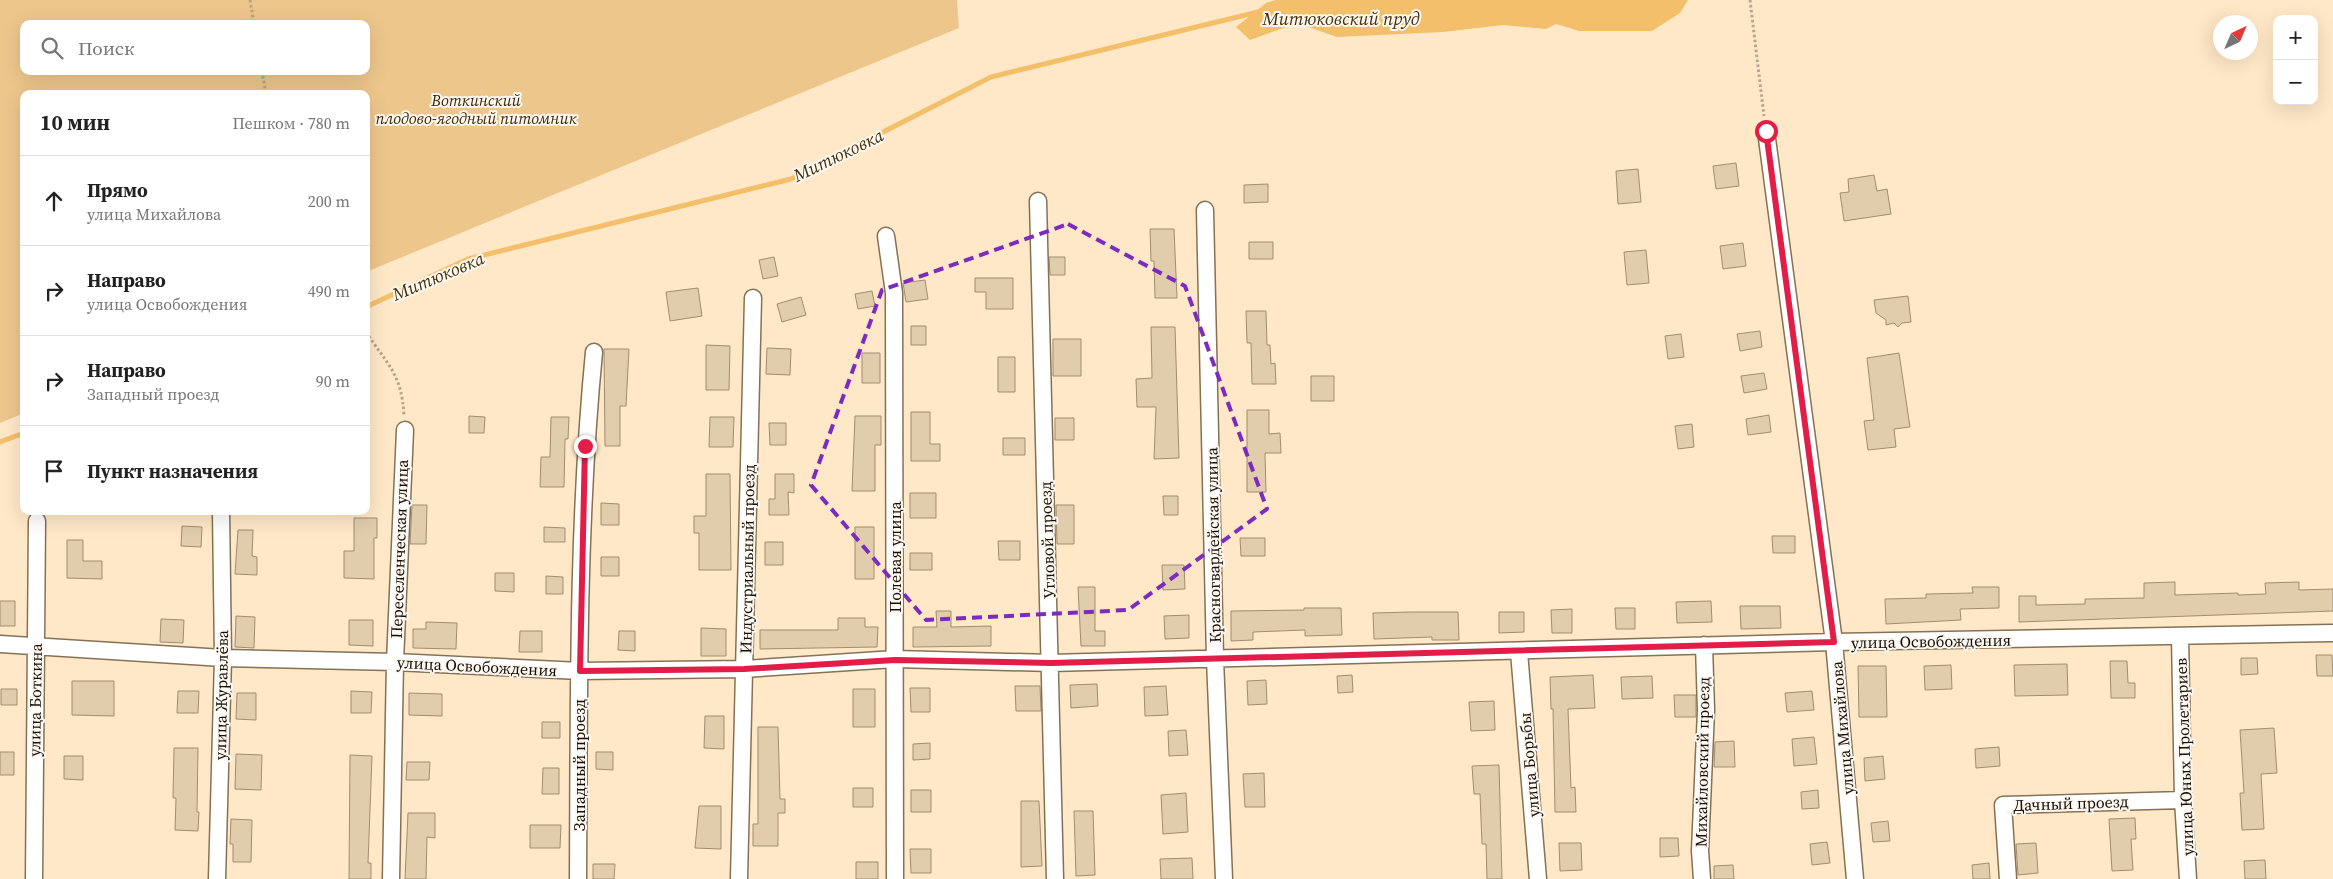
<!DOCTYPE html>
<html lang="ru">
<meta charset="utf-8">
<style>
:root{--surface:#fff;--page:#f6f6f6;--text:#222;--muted:#767676;--line:#e0e0e0}
body{margin:0;font-family:"Source Serif 4",serif;background:var(--page);color:var(--text)}
.controls{position:absolute;right:15px;top:15px;display:grid;overflow:hidden;border-radius:10px;box-shadow:0 5px 20px #0002}
.controls button{width:45px;height:45px;display:grid;place-items:center;padding:0;border:0;border-bottom:1px solid var(--line);background:var(--surface);color:var(--text);font:25px sans-serif}
.compass{position:absolute;left:2213px;top:15px;width:45px;height:45px;border-radius:50%;background:var(--surface);box-shadow:0 5px 20px #0002;rotate:44deg}
.stop{position:absolute;width:15px;height:15px;margin:-11px;border:4px solid #e11d48;border-radius:50%;background:#fff}
.stop.end{background:#e11d48;border-color:#fff;box-shadow:0 1px 5px #0008}
.list{margin:0;padding:0;list-style:none}
h2{display:flex;justify-content:space-between;align-items:center;height:65px;margin:0;padding:0 20px;font-size:21px}
h2 small{font-size:16px;font-weight:400;color:var(--muted)}
.list li{display:grid;grid-template-columns:32px 1fr auto;gap:15px;align-items:center;box-sizing:border-box;height:90px;padding:0 20px;border-top:1px solid var(--line)}
.list b{display:block;font-size:19px;white-space:nowrap}
.list p{margin:0;font-size:16px;white-space:nowrap;color:var(--muted)}
.list em{font-size:16px;font-style:normal;color:var(--muted)}
.icon{flex:none;width:28px;height:28px;fill:none;stroke:currentColor;stroke-width:2;stroke-linecap:round;stroke-linejoin:round}
.map{position:relative;flex:none;width:2333px;height:879px;overflow:hidden}
.search{position:absolute;background:var(--surface);box-shadow:0 5px 20px #0002;left:20px;top:20px;width:350px;height:55px;display:flex;align-items:center;gap:12px;box-sizing:border-box;padding:0 18px;border-radius:10px;color:var(--muted);font-size:19px}
.panel{position:absolute;background:var(--surface);box-shadow:0 5px 20px #0002;left:20px;top:90px;width:350px;height:425px;border-radius:10px}
.map>svg:first-child{display:block}
.green{fill:#edc68c;fill-rule:evenodd}
.water{fill:#f4bf6a}
.lines{fill:none;stroke-linecap:round;stroke-linejoin:round}
.stream{stroke:#f4bf6a;stroke-width:5}
.building{fill:#e1ccac;stroke:#a18d6f}
.minor-casing{stroke:#857254;stroke-width:19}
.path{stroke:#b6a48b;stroke-width:3;stroke-dasharray:2.5 2.5;stroke-linecap:butt}
.minor{stroke:#fff;stroke-width:16}
.route{stroke:#e11d48;stroke-width:6}
.marked{fill:none;stroke:#7b2cbf;stroke-width:4;stroke-dasharray:10 6;stroke-linejoin:round}
.labels{text-anchor:middle;dominant-baseline:central;stroke-width:4;stroke-linejoin:round;paint-order:stroke}
.park-label{font-size:16px;font-style:italic;fill:#3d2902;stroke:#fcf8f1}
.street-label{font-size:16px;fill:#170f05;stroke:#fcf8f1}
.water-label{font-size:18px;font-style:italic;fill:#45300a;stroke:#fcf8f1}
</style>
<div class="map">
<svg width="2333" height="879" viewBox="0 0 2333 879">
<rect width="100%" height="100%" fill="#fee8c7"/>
<!-- green -->
<path class="green" d="M 0,0 L 957,0 L 959,28 L 366,272 L 366,94 L 24,94 L 24,413 L 0,423 ZM 24,24 L 366,24 L 366,71 L 24,71 Z"/>
<!-- water -->
<path class="water" d="M 1276,0 L 1688,0 L 1680,13 L 1652,31 L 1579,31 L 1556,24 L 1546,29 L 1503,25 L 1443,32 L 1337,37 L 1297,23 L 1250,40 L 1236,27 L 1266,3 Z"/>
<g class="lines">
<!-- stream -->
<path class="stream" d="M 366,307 L 468,259 L 791,179 L 991,77 L 1258,12
M 0,442 L 24,433"/>
</g>
<!-- building -->
<path class="building" d="M 1736,163 L 1739,186 L 1716,189 L 1713,166 Z
M 1638,169 L 1641,202 L 1618,204 L 1616,171 Z
M 1874,175 L 1877,191 L 1887,189 L 1891,214 L 1844,221 L 1840,193 L 1849,192 L 1848,179 Z
M 1268,184 L 1268,202 L 1244,203 L 1244,185 Z
M 1150,229 L 1174,229 L 1177,298 L 1155,298 L 1154,261 L 1151,261 Z
M 1249,242 L 1273,242 L 1273,259 L 1249,259 Z
M 1743,243 L 1746,266 L 1723,269 L 1720,246 Z
M 1646,250 L 1649,283 L 1627,285 L 1624,252 Z
M 774,257 L 778,276 L 763,279 L 759,260 Z
M 1049,257 L 1065,257 L 1065,275 L 1050,275 Z
M 975,278 L 1013,278 L 1013,309 L 986,309 L 986,292 L 975,292 Z
M 925,280 L 928,299 L 906,302 L 903,283 Z
M 698,288 L 702,316 L 670,321 L 666,292 Z
M 872,291 L 875,306 L 858,309 L 855,294 Z
M 1908,296 L 1911,322 L 1902,323 L 1898,327 L 1894,323 L 1886,325 L 1886,320 L 1876,313 L 1874,300 Z
M 801,297 L 806,315 L 782,322 L 777,304 Z
M 1246,311 L 1266,311 L 1267,345 L 1270,345 L 1271,364 L 1275,363 L 1276,384 L 1252,384 L 1251,343 L 1247,343 Z
M 911,326 L 926,326 L 926,345 L 911,345 Z
M 1151,327 L 1175,327 L 1179,458 L 1154,459 L 1156,407 L 1137,407 L 1136,379 L 1152,378 Z
M 1760,331 L 1762,347 L 1740,351 L 1737,334 Z
M 1681,334 L 1684,357 L 1668,359 L 1665,336 Z
M 1053,339 L 1081,339 L 1081,376 L 1053,376 Z
M 706,345 L 730,346 L 729,390 L 706,390 Z
M 767,348 L 791,349 L 790,375 L 766,374 Z
M 604,349 L 629,349 L 626,406 L 620,406 L 620,446 L 605,446 Z
M 862,353 L 880,353 L 880,383 L 862,383 Z
M 1899,353 L 1910,427 L 1894,429 L 1896,447 L 1868,450 L 1864,421 L 1874,420 L 1867,358 Z
M 998,357 L 1015,357 L 1015,392 L 998,392 Z
M 1764,373 L 1767,389 L 1744,393 L 1741,376 Z
M 1311,376 L 1334,376 L 1334,401 L 1311,401 Z
M 1247,410 L 1269,410 L 1269,434 L 1280,433 L 1281,453 L 1265,453 L 1266,492 L 1247,492 Z
M 911,412 L 930,412 L 930,444 L 940,444 L 940,461 L 911,461 Z
M 1769,415 L 1771,432 L 1748,435 L 1746,419 Z
M 469,416 L 485,417 L 484,433 L 469,433 Z
M 855,416 L 881,416 L 881,445 L 875,445 L 875,491 L 852,491 Z
M 551,417 L 569,417 L 568,439 L 565,439 L 564,487 L 540,487 L 541,457 L 550,457 Z
M 710,417 L 734,417 L 733,447 L 709,447 Z
M 1055,418 L 1074,418 L 1074,440 L 1055,440 Z
M 769,423 L 786,423 L 786,445 L 770,445 Z
M 1692,424 L 1694,447 L 1678,449 L 1675,426 Z
M 1003,438 L 1025,438 L 1025,455 L 1003,455 Z
M 706,474 L 730,474 L 731,570 L 699,570 L 699,533 L 694,533 L 694,516 L 706,516 Z
M 775,474 L 794,474 L 794,493 L 788,492 L 789,515 L 769,515 L 769,499 L 775,499 Z
M 910,493 L 936,493 L 936,518 L 910,518 Z
M 1163,496 L 1178,496 L 1178,515 L 1164,515 Z
M 601,503 L 619,504 L 619,525 L 601,525 Z
M 412,505 L 427,505 L 426,544 L 410,544 Z
M 1056,505 L 1074,505 L 1074,544 L 1057,544 Z
M 354,518 L 377,518 L 377,538 L 374,538 L 374,579 L 344,578 L 344,551 L 354,551 Z
M 182,526 L 202,527 L 201,547 L 181,546 Z
M 544,527 L 565,528 L 565,542 L 544,542 Z
M 855,527 L 874,527 L 874,579 L 855,579 Z
M 238,530 L 253,530 L 252,556 L 257,557 L 257,575 L 235,574 Z
M 1772,536 L 1795,536 L 1795,553 L 1773,553 Z
M 1240,538 L 1265,538 L 1265,556 L 1241,556 Z
M 67,540 L 83,540 L 83,561 L 102,561 L 102,579 L 67,578 Z
M 998,541 L 1020,541 L 1020,560 L 999,560 Z
M 765,542 L 783,542 L 783,565 L 765,565 Z
M 910,553 L 932,553 L 932,570 L 910,570 Z
M 601,557 L 619,557 L 619,576 L 601,576 Z
M 1162,565 L 1184,565 L 1185,589 L 1163,590 Z
M 495,573 L 514,573 L 514,592 L 495,591 Z
M 546,576 L 563,577 L 563,594 L 546,594 Z
M 2175,582 L 2175,595 L 2238,593 L 2238,595 L 2266,594 L 2265,583 L 2299,582 L 2299,590 L 2333,589 L 2333,611 L 2019,622 L 2019,596 L 2036,596 L 2036,605 L 2085,604 L 2085,599 L 2144,598 L 2144,583 Z
M 1078,587 L 1095,587 L 1095,631 L 1105,631 L 1105,646 L 1081,646 Z
M 1972,587 L 1999,587 L 1999,608 L 1960,609 L 1961,620 L 1886,624 L 1885,599 L 1926,598 L 1926,594 L 1973,593 Z
M 0,601 L 15,601 L 15,626 L 0,626 Z
M 1711,601 L 1712,622 L 1677,623 L 1676,602 Z
M 1740,606 L 1780,606 L 1781,628 L 1741,629 Z
M 1304,608 L 1341,608 L 1342,635 L 1305,636 L 1305,630 L 1253,632 L 1253,640 L 1231,641 L 1231,611 L 1304,610 Z
M 1615,608 L 1635,608 L 1635,629 L 1616,629 Z
M 1572,609 L 1572,633 L 1552,633 L 1551,610 Z
M 936,611 L 951,611 L 951,627 L 991,626 L 991,646 L 913,647 L 913,627 L 937,627 Z
M 1411,612 L 1458,612 L 1459,640 L 1432,640 L 1432,637 L 1374,639 L 1373,613 Z
M 1499,612 L 1524,612 L 1524,632 L 1499,633 Z
M 1189,615 L 1189,638 L 1165,639 L 1164,616 Z
M 236,616 L 255,617 L 254,648 L 235,647 Z
M 838,618 L 865,618 L 865,627 L 878,627 L 877,647 L 760,649 L 760,630 L 838,630 Z
M 161,619 L 184,620 L 183,643 L 160,642 Z
M 349,620 L 373,620 L 373,646 L 349,645 Z
M 426,622 L 457,623 L 456,649 L 413,648 L 413,629 L 426,629 Z
M 701,628 L 726,629 L 726,656 L 701,656 Z
M 520,631 L 542,631 L 542,652 L 519,652 Z
M 619,631 L 635,631 L 635,651 L 618,650 Z
M 2316,655 L 2332,655 L 2333,676 L 2317,676 Z
M 2241,658 L 2257,658 L 2258,674 L 2241,675 Z
M 2110,661 L 2127,661 L 2128,683 L 2135,683 L 2135,698 L 2111,698 Z
M 2067,664 L 2068,695 L 2015,696 L 2014,665 Z
M 1951,665 L 1952,689 L 1925,690 L 1924,666 Z
M 1858,666 L 1886,666 L 1887,717 L 1859,717 Z
M 1352,675 L 1353,692 L 1338,693 L 1337,676 Z
M 1593,675 L 1595,708 L 1568,709 L 1571,788 L 1575,787 L 1576,812 L 1555,812 L 1553,709 L 1551,709 L 1550,677 Z
M 1652,676 L 1653,698 L 1622,699 L 1621,677 Z
M 1266,680 L 1267,704 L 1248,705 L 1247,681 Z
M 72,681 L 114,681 L 114,716 L 72,715 Z
M 1097,684 L 1098,706 L 1071,708 L 1070,685 Z
M 1015,686 L 1040,686 L 1041,711 L 1016,711 Z
M 1166,686 L 1168,715 L 1145,716 L 1144,687 Z
M 910,688 L 930,688 L 930,712 L 911,712 Z
M 1,689 L 17,689 L 17,705 L 1,705 Z
M 853,689 L 875,689 L 875,727 L 853,727 Z
M 178,691 L 199,691 L 198,713 L 177,713 Z
M 351,691 L 372,692 L 371,713 L 351,713 Z
M 1812,691 L 1814,710 L 1787,712 L 1785,693 Z
M 237,693 L 256,693 L 256,720 L 236,719 Z
M 409,693 L 442,694 L 442,716 L 409,715 Z
M 1674,695 L 1696,695 L 1696,717 L 1675,717 Z
M 1494,701 L 1495,730 L 1471,731 L 1469,702 Z
M 705,716 L 724,716 L 724,749 L 704,748 Z
M 542,722 L 560,722 L 560,738 L 542,738 Z
M 758,727 L 778,727 L 780,799 L 785,799 L 785,813 L 778,813 L 778,846 L 753,846 L 753,824 L 758,824 Z
M 2274,728 L 2277,773 L 2261,774 L 2264,829 L 2242,830 L 2240,793 L 2244,793 L 2240,730 Z
M 1186,730 L 1188,755 L 1169,756 L 1168,731 Z
M 1814,737 L 1817,764 L 1794,766 L 1792,739 Z
M 1734,741 L 1735,767 L 1714,767 L 1715,742 Z
M 930,743 L 930,759 L 913,760 L 913,744 Z
M 1999,747 L 2000,766 L 1976,768 L 1975,749 Z
M 174,748 L 198,748 L 197,812 L 199,812 L 198,831 L 175,830 L 176,798 L 173,798 Z
M 0,752 L 14,752 L 14,775 L 0,775 Z
M 596,752 L 613,752 L 613,770 L 596,769 Z
M 236,754 L 262,755 L 261,790 L 235,789 Z
M 350,755 L 372,756 L 368,863 L 371,863 L 371,879 L 349,879 Z
M 64,756 L 83,756 L 83,780 L 64,779 Z
M 1883,756 L 1885,779 L 1865,781 L 1864,758 Z
M 407,762 L 430,762 L 429,780 L 406,780 Z
M 1499,765 L 1502,879 L 1487,879 L 1486,844 L 1482,844 L 1480,794 L 1474,794 L 1472,766 Z
M 543,768 L 559,768 L 559,794 L 542,794 Z
M 1264,773 L 1265,807 L 1245,807 L 1243,774 Z
M 853,788 L 873,788 L 873,807 L 853,807 Z
M 911,790 L 931,790 L 931,812 L 911,812 Z
M 1818,790 L 1819,808 L 1802,809 L 1801,792 Z
M 1186,793 L 1188,832 L 1163,834 L 1161,795 Z
M 1021,801 L 1039,801 L 1042,866 L 1021,867 Z
M 699,806 L 721,806 L 721,849 L 695,848 Z
M 1074,811 L 1093,811 L 1095,875 L 1076,876 Z
M 408,813 L 435,813 L 435,838 L 427,837 L 426,879 L 405,879 Z
M 2135,818 L 2136,839 L 2131,839 L 2133,870 L 2112,871 L 2109,819 Z
M 231,819 L 252,820 L 251,862 L 233,862 L 233,844 L 230,844 Z
M 1888,821 L 1890,841 L 1873,842 L 1871,823 Z
M 530,825 L 561,825 L 560,848 L 530,848 Z
M 1660,838 L 1678,838 L 1679,856 L 1660,857 Z
M 1827,842 L 1830,863 L 1812,865 L 1810,844 Z
M 1559,843 L 1581,843 L 1582,870 L 1560,871 Z
M 2036,843 L 2038,873 L 2018,875 L 2016,844 Z
M 910,849 L 931,849 L 931,873 L 911,873 Z
M 1192,858 L 1193,879 L 1161,879 L 1160,859 Z
M 2265,860 L 2266,879 L 2245,879 L 2244,861 Z
M 856,862 L 878,862 L 878,879 L 856,879 Z
M 1989,863 L 1990,879 L 1973,879 L 1972,865 Z
M 593,864 L 615,864 L 614,879 L 593,879 Z
M 1733,865 L 1734,879 L 1714,879 L 1714,866 Z"/>
<g class="lines">
<defs>
<path id="minor" d="M 1766,131 L 1834,642 L 1855,879
M 1038,201 L 1055,879
M 1205,210 L 1215,659 L 1224,879
M 886,236 L 894,293 L 895,879
M 2180,636 L 2183,800 L 2188,879
M 0,644 L 223,658 L 395,662 L 580,671 L 744,669 L 895,659 L 1051,663 L 1834,642 L 2333,633
M 1519,652 L 1538,879
M 34,879 L 37,521
M 217,879 L 223,658 L 221,511
M 391,879 L 395,662 L 405,430
M 578,879 C 579,703 577,527 594,352
M 739,879 L 753,298
M 1702,879 L 1700,851 L 1706,710 L 1704,645
M 2008,879 L 2003,805 L 2183,800"/>
</defs>
<!-- minor casing -->
<use href="#minor" class="minor-casing"/>
<!-- path -->
<path class="path" d="M 250,0 L 254,24
M 1750,0 L 1764,116
M 262,71 L 266,94
M 366,332 C 387,364 402,374 404,416"/>
<!-- minor -->
<use href="#minor" class="minor"/>
</g>
<g class="lines">
<!-- route -->
<path class="route" d="M 585,446 L 580,671 L 744,669 L 895,660 L 1051,663 L 1834,642 L 1766,131"/>
</g>
<!-- marked area -->
<path class="marked" d="M 1068,224 L 1185,286 L 1267,509 L 1128,610 L 926,620 L 811,485 L 882,290 Z"/>
<g class="labels">
<!-- park labels -->
<g class="park-label">
<text x="476" y="100">Воткинский<tspan x="476" dy="18">плодово-ягодный питомник</tspan></text>
</g>
<!-- street labels -->
<g class="street-label">
<text transform="translate(1047 540) rotate(-92)">Угловой проезд</text>
<text transform="translate(1213 545) rotate(-91)">Красногвардейская улица</text>
<text transform="translate(399 549) rotate(-88)">Переселенческая улица</text>
<text transform="translate(895 557) rotate(-90)">Полевая улица</text>
<text transform="translate(747 559) rotate(-89)">Индустриальный проезд</text>
<text transform="translate(1931 641) rotate(-1)">улица Освобождения</text>
<text transform="translate(477 666) rotate(3)">улица Освобождения</text>
<text transform="translate(221 695) rotate(-89)">улица Журавлёва</text>
<text transform="translate(35 700) rotate(-89)">улица Боткина</text>
<text transform="translate(1842 728) rotate(-95)">улица Михайлова</text>
<text transform="translate(2184 757) rotate(-92)">улица Юных Пролетариев</text>
<text transform="translate(1702 762) rotate(-89)">Михайловский проезд</text>
<text transform="translate(579 765) rotate(-90)">Западный проезд</text>
<text transform="translate(1529 765) rotate(-95)">улица Борьбы</text>
<text transform="translate(2071 803) rotate(-2)">Дачный проезд</text>
</g>
<!-- water labels -->
<g class="water-label">
<text x="1341" y="18">Митюковский пруд</text>
<text transform="translate(838 155) rotate(-26)">Митюковка</text>
<text transform="translate(438 276) rotate(-23)">Митюковка</text>
</g>
</g>
</svg>
<div class="controls">
<button>+</button>
<button>−</button>
</div>
<svg class="compass" viewBox="-18 -18 36 36"><path d="M0-13l5 13h-10z" fill="#e53935"/><path d="M0 13l5-13h-10z" fill="#767676"/></svg>
<div class="stop" style="left:1766px;top:131px"></div>
<div class="stop end" style="left:585px;top:446px"></div>
<div class="search"><svg class="icon" aria-label="search" viewBox="0 0 24 24"><circle cx="10" cy="10" r="6"/><path d="M15 15l6 6"/></svg>Поиск</div>
<section class="panel">
<h2>10 мин<small>Пешком · 780 m</small></h2>
<ul class="list">
<li><svg class="icon" aria-label="ahead" viewBox="0 0 24 24"><path d="M12 20V5M6 11l6-6 6 6"/></svg><div><b>Прямо</b><p>улица Михайлова</p></div><em>200 m</em></li>
<li><svg class="icon" aria-label="right" viewBox="0 0 24 24"><path d="M7 20v-9h11M14 6l5 5-5 5"/></svg><div><b>Направо</b><p>улица Освобождения</p></div><em>490 m</em></li>
<li><svg class="icon" aria-label="right" viewBox="0 0 24 24"><path d="M7 20v-9h11M14 6l5 5-5 5"/></svg><div><b>Направо</b><p>Западный проезд</p></div><em>90 m</em></li>
<li><svg class="icon" aria-label="arrive" viewBox="0 0 24 24"><path d="M6 21V4h12l-3 4 3 4H6"/></svg><div><b>Пункт назначения</b></div></li>
</ul>
</section>
</div>
